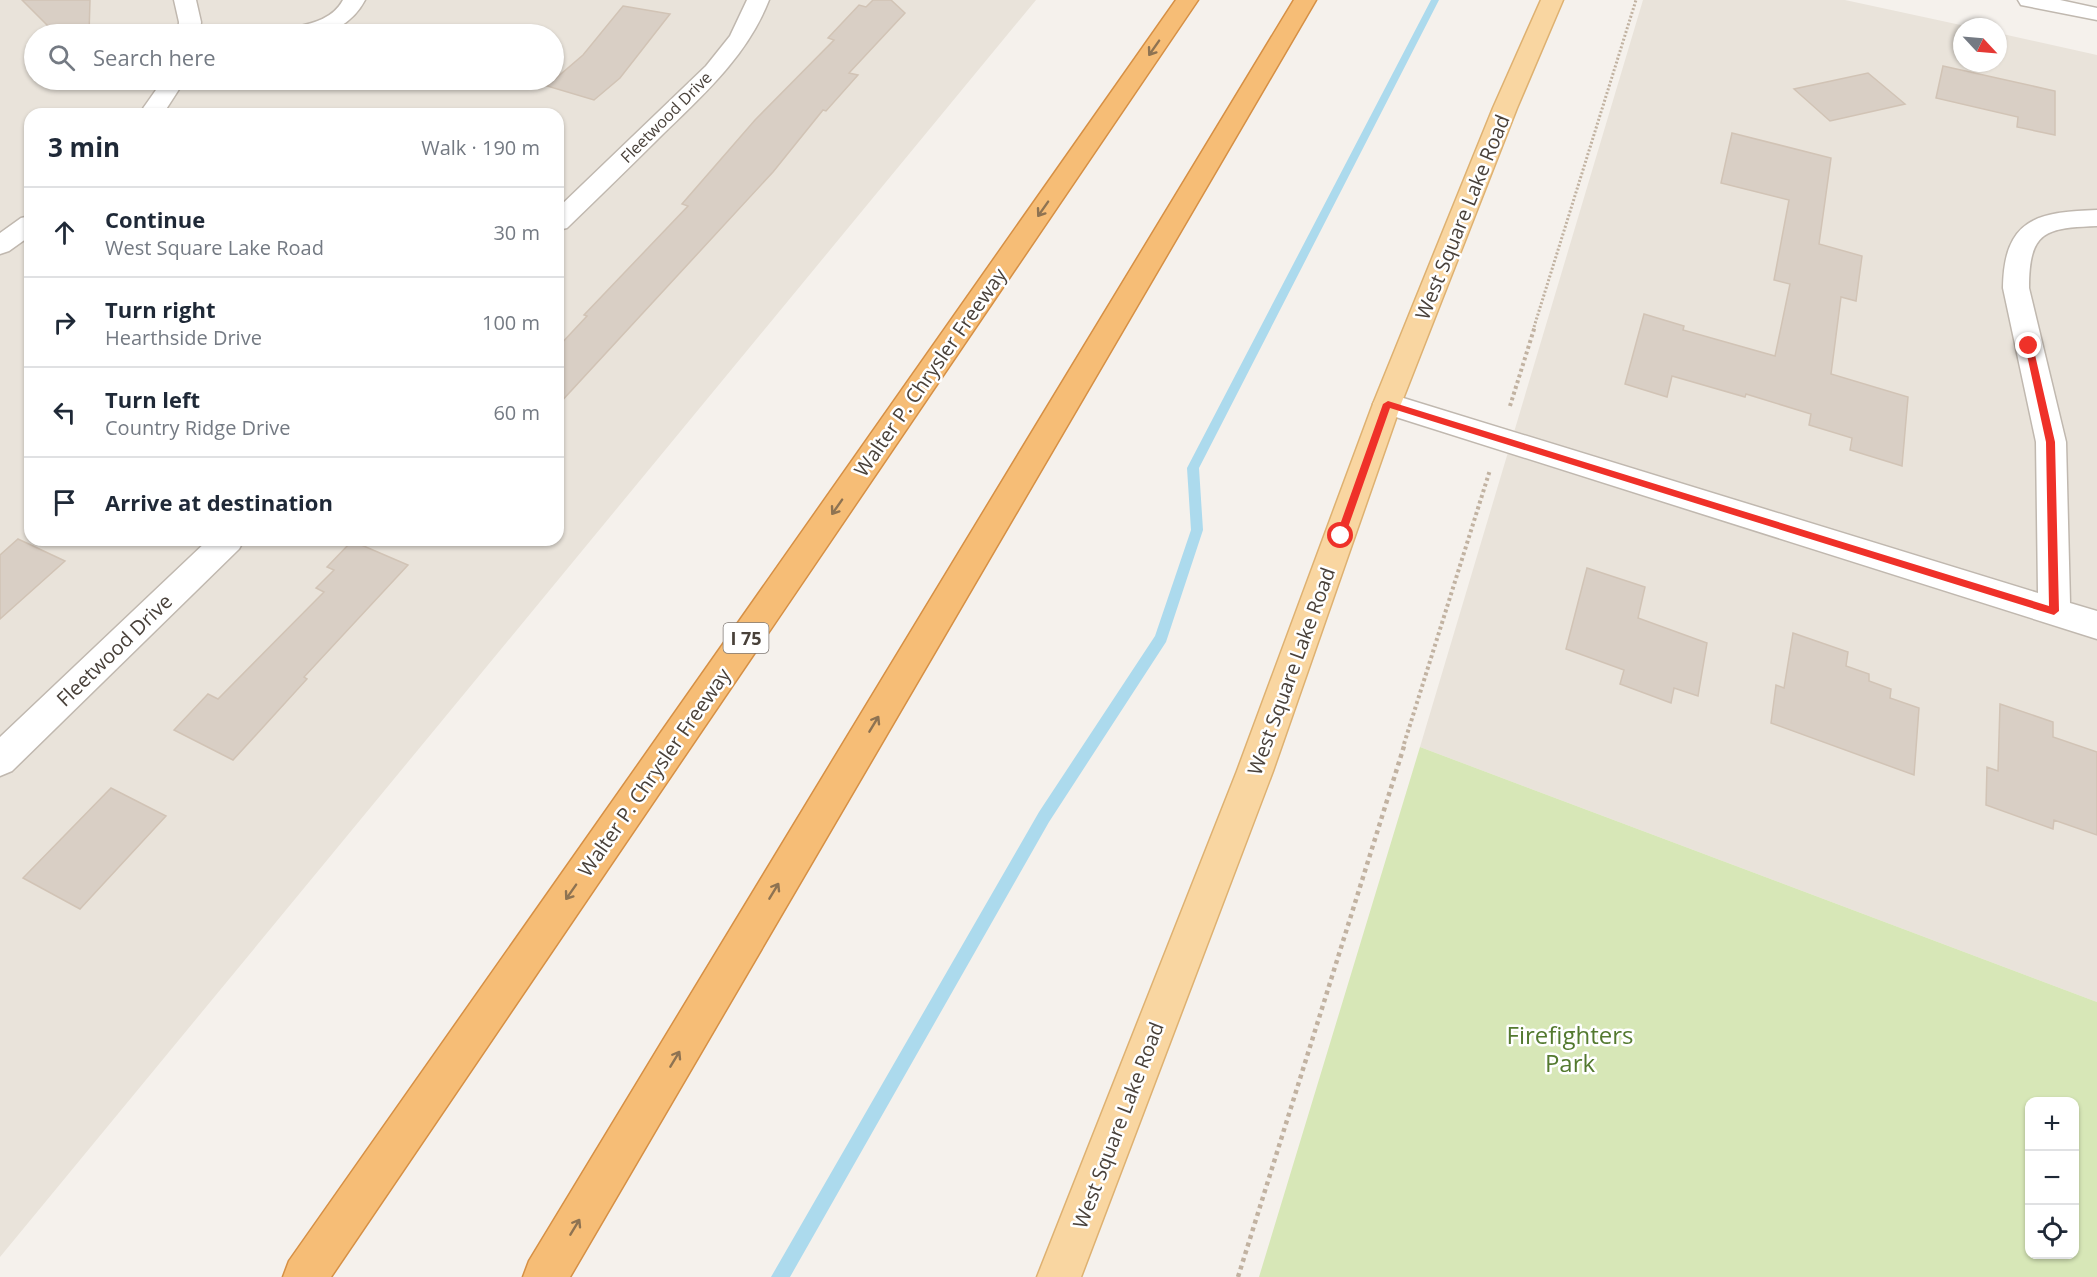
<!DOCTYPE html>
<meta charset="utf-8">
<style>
:root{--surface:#fff;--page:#f6f6f7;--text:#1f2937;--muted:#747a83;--line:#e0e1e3}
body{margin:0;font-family:"Open Sans",sans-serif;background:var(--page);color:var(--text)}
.controls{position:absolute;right:18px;bottom:18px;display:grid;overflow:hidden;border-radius:12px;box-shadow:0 2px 4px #0004}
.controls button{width:54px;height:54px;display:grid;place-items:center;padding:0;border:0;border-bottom:2px solid var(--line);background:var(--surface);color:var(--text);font:30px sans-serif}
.compass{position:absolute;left:1953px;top:18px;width:54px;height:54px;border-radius:50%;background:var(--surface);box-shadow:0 2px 4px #0004;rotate:116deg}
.stop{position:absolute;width:18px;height:18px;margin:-14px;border:4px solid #ef3129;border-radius:50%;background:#fff}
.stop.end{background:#ef3129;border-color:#fff;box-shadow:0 2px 6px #0008}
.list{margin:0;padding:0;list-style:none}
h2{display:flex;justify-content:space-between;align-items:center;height:78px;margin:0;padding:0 24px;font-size:26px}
h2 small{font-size:20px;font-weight:400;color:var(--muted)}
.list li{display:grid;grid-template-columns:39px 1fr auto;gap:18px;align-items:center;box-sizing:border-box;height:90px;padding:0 24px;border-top:2px solid var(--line)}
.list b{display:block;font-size:22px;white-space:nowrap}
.list p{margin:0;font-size:20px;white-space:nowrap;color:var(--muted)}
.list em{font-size:20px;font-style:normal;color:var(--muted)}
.icon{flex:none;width:33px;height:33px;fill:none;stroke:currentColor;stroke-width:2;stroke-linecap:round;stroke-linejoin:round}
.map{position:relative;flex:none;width:2097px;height:1277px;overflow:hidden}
.search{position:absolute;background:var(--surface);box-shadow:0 2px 4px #0004;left:24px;top:24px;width:540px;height:66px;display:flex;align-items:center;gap:15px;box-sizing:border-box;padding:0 21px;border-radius:33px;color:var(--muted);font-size:22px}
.panel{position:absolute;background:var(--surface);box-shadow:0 2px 4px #0004;left:24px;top:108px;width:540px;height:438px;border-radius:18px}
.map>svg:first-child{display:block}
.residential{fill:#e9e3da;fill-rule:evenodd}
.green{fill:#d7e7b7;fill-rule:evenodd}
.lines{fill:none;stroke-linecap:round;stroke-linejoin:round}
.stream{fill:#acdaed;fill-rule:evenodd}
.building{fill:#d9cfc5;stroke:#d1c3b5;stroke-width:1.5}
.minor-casing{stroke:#c0b8af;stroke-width:3}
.major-casing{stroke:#deb171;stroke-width:3}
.highway-casing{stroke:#d69045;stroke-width:3}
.path-far2{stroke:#c1b2a1;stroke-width:3;stroke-dasharray:2 2;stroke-linecap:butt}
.path-far1{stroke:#c1b2a1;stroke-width:4;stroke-dasharray:3 3;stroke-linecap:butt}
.path{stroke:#c1b2a1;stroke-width:4.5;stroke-dasharray:4 4;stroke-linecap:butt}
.minor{fill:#fff;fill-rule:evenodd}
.major{fill:#f9d6a1;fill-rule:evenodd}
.highway{fill:#f6bd76;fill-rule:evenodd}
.oneway{stroke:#8e7352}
.route{fill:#ef3129}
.labels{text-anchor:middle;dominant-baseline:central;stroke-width:5;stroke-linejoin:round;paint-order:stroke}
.far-street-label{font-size:16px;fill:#49413a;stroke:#fff}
.shield{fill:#fff;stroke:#807a75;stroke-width:1.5}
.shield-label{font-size:18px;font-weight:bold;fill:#49413a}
.street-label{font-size:20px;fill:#49413a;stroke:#fff}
.near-park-label{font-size:24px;fill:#53792f;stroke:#fff}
</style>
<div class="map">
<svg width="2097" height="1277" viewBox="0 0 2097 1277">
<rect width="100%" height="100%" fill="#f5f1ec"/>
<!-- residential -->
<path class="residential" d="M 0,0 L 1036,0 L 0,1257 ZM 34,34 L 554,34 L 554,80 L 34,80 ZM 30,114 L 558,114 L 558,540 L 30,540 Z
M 1643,0 L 1845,0 L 1970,27 L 1962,27 L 1962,63 L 1998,63 L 1998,33 L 2097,55 L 2097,1002 L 1420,747 Z"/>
<!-- green -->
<path class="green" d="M 1420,747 L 2097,1002 L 2097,1277 L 1259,1277 ZM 2030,1102 L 2074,1102 L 2074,1254 L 2030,1254 Z"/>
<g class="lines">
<!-- stream -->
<path class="stream" d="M 1431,0 L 1439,0 L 1199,468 L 1203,530 L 1166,642 L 1049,822 L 790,1277 L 771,1277 L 1039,812 L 1155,636 L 1191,530 L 1187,468 Z"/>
</g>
<!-- building -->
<path class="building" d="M 22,0 L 90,0 L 89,34 L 56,34 Z
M 873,0 L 891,0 L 905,13 L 849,73 L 858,75 L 826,111 L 823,110 L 773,172 L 558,405 L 558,347 L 587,316 L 584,315 L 688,206 L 682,204 L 755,120 L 834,40 L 828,38 L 859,5 L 866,7 Z
M 623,6 L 670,14 L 620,78 L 594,100 L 547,86 L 583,55 Z
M 1943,66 L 2055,91 L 2055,135 L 2017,127 L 2018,117 L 1936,98 Z
M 1868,73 L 1905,104 L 1830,121 L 1794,89 Z
M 1732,133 L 1831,158 L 1819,244 L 1862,256 L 1856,301 L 1841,297 L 1831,374 L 1908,397 L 1902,466 L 1850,450 L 1852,438 L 1809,425 L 1811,414 L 1746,394 L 1745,397 L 1672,376 L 1667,397 L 1625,384 L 1644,314 L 1684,326 L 1683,330 L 1775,356 L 1790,284 L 1774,280 L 1789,200 L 1721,183 Z
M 18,539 L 65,561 L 0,619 L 0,555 Z
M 352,541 L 408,565 L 304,677 L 307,679 L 233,760 L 174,730 L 208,694 L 218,699 L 324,592 L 316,588 L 334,570 L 327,567 Z
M 1587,568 L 1645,587 L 1638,618 L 1707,643 L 1698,696 L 1674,688 L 1671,703 L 1620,684 L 1624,670 L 1566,649 Z
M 1793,633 L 1848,652 L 1846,666 L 1869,674 L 1869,681 L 1891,689 L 1890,698 L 1919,708 L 1914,775 L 1771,723 L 1776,685 L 1784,688 Z
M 2000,704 L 2053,722 L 2053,737 L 2097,752 L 2097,835 L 2054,820 L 2053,829 L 1986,805 L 1987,767 L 1998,771 Z
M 111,788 L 166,816 L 80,909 L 23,878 Z"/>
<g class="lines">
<defs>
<path id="minor" d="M 174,0 L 196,0 L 201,22 L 200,34 L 178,34 L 179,22 Z
M 343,0 L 365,0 C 348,32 317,38 284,34 L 287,29 C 308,24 332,21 343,0 Z
M 747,0 L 769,0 C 747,56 704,94 662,135 C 631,166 599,197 567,228 L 558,230 L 558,208 L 706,66 L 730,36 Z
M 2018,0 L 2060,0 L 2097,8 L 2097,20 L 2021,5 Z
M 163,80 L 185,80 L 163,114 L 139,114 Z
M 2097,210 L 2097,226 C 2045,228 2029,231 2029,288 L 2066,442 L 2070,603 L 2097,611 L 2097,639 L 1377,411 L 1373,404 L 1377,397 L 1387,393 L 2038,593 L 2036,442 L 2003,288 C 2004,219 2036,212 2097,210 Z
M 30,216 L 30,236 L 9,251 L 0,254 L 0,233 L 21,218 Z
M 208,540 L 244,540 L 239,549 L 12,771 L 0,776 L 0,737 Z"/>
<path id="major" d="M 1541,0 L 1563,0 L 1517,108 L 1401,404 L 1273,771 L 1081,1277 L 1037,1277 L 1237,771 L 1373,404 L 1493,108 Z"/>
<path id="highway" d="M 1176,0 L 1198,0 L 331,1277 L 283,1277 L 289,1261 Z
M 1294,0 L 1316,0 L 570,1277 L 523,1277 L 529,1261 Z"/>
</defs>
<!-- minor casing -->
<use href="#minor" class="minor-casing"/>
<!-- major casing -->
<use href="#major" class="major-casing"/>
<!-- highway casing -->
<use href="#highway" class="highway-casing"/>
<!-- path-far2 -->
<path class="path-far2" d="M 1534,327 L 1636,0"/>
<!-- path-far1 -->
<path class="path-far1" d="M 1510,406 L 1535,326
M 1404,744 L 1490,470"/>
<!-- path -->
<path class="path" d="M 1238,1277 L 1405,743"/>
<!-- minor -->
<use href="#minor" class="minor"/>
<!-- major -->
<use href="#major" class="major"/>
<!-- highway -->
<use href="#highway" class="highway"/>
</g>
<!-- one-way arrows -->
<defs><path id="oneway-shaft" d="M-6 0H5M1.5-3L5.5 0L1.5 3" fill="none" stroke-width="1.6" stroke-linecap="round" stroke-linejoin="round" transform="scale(1.5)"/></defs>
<g class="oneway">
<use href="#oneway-shaft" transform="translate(1154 48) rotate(125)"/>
<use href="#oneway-shaft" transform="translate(1043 209) rotate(125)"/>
<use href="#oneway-shaft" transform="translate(837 507) rotate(125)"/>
<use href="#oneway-shaft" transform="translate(874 724) rotate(-59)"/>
<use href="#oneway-shaft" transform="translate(774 891) rotate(-59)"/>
<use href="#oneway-shaft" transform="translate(571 892) rotate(125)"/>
<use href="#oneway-shaft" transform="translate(675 1059) rotate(-59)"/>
<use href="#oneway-shaft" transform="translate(575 1227) rotate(-59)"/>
</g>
<!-- route -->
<path class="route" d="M 2029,343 L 2033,346 L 2055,442 L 2059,611 L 2054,615 L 1390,408 L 1345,536 L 1341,539 L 1336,536 L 1383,404 L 1388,401 L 2049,606 L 2046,442 L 2025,346 Z"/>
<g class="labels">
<!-- far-street labels -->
<g class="far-street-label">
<text transform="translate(666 117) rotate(-45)">Fleetwood Drive</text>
</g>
<!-- shield labels -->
<rect class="shield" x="723.5" y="623" width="45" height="30" rx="4.5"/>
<g class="shield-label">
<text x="746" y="638">I 75</text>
</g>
<!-- street labels -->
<g class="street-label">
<text transform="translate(1462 217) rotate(-68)">West Square Lake Road</text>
<text transform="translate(930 372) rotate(-55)">Walter P. Chrysler Freeway</text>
<text transform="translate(114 650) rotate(-44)">Fleetwood Drive</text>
<text transform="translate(1291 671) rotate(-70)">West Square Lake Road</text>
<text transform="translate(654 772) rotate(-55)">Walter P. Chrysler Freeway</text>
<text transform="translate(1118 1125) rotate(-69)">West Square Lake Road</text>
</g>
<!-- near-park labels -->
<g class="near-park-label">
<text x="1570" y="1034">Firefighters<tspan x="1570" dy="28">Park</tspan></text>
</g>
</g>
</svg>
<div class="controls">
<button>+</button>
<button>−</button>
<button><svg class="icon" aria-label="locate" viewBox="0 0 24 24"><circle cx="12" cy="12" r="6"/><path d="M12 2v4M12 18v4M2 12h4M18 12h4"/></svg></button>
</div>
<svg class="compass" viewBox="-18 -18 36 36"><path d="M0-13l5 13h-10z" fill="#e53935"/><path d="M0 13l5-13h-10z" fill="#747a83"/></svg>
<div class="stop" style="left:1341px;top:536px"></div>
<div class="stop end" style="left:2029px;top:346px"></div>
<div class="search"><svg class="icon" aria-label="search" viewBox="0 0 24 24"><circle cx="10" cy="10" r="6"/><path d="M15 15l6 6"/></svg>Search here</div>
<section class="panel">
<h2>3 min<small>Walk · 190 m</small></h2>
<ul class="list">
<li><svg class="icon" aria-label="ahead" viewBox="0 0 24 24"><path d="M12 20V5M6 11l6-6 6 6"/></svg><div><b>Continue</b><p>West Square Lake Road</p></div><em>30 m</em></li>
<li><svg class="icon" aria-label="right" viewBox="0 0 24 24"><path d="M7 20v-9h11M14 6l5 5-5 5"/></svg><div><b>Turn right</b><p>Hearthside Drive</p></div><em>100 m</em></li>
<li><svg class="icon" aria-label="left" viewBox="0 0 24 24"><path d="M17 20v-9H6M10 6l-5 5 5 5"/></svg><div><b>Turn left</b><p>Country Ridge Drive</p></div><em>60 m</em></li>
<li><svg class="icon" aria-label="arrive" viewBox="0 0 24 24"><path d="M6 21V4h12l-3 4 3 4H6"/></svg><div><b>Arrive at destination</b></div></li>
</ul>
</section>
</div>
